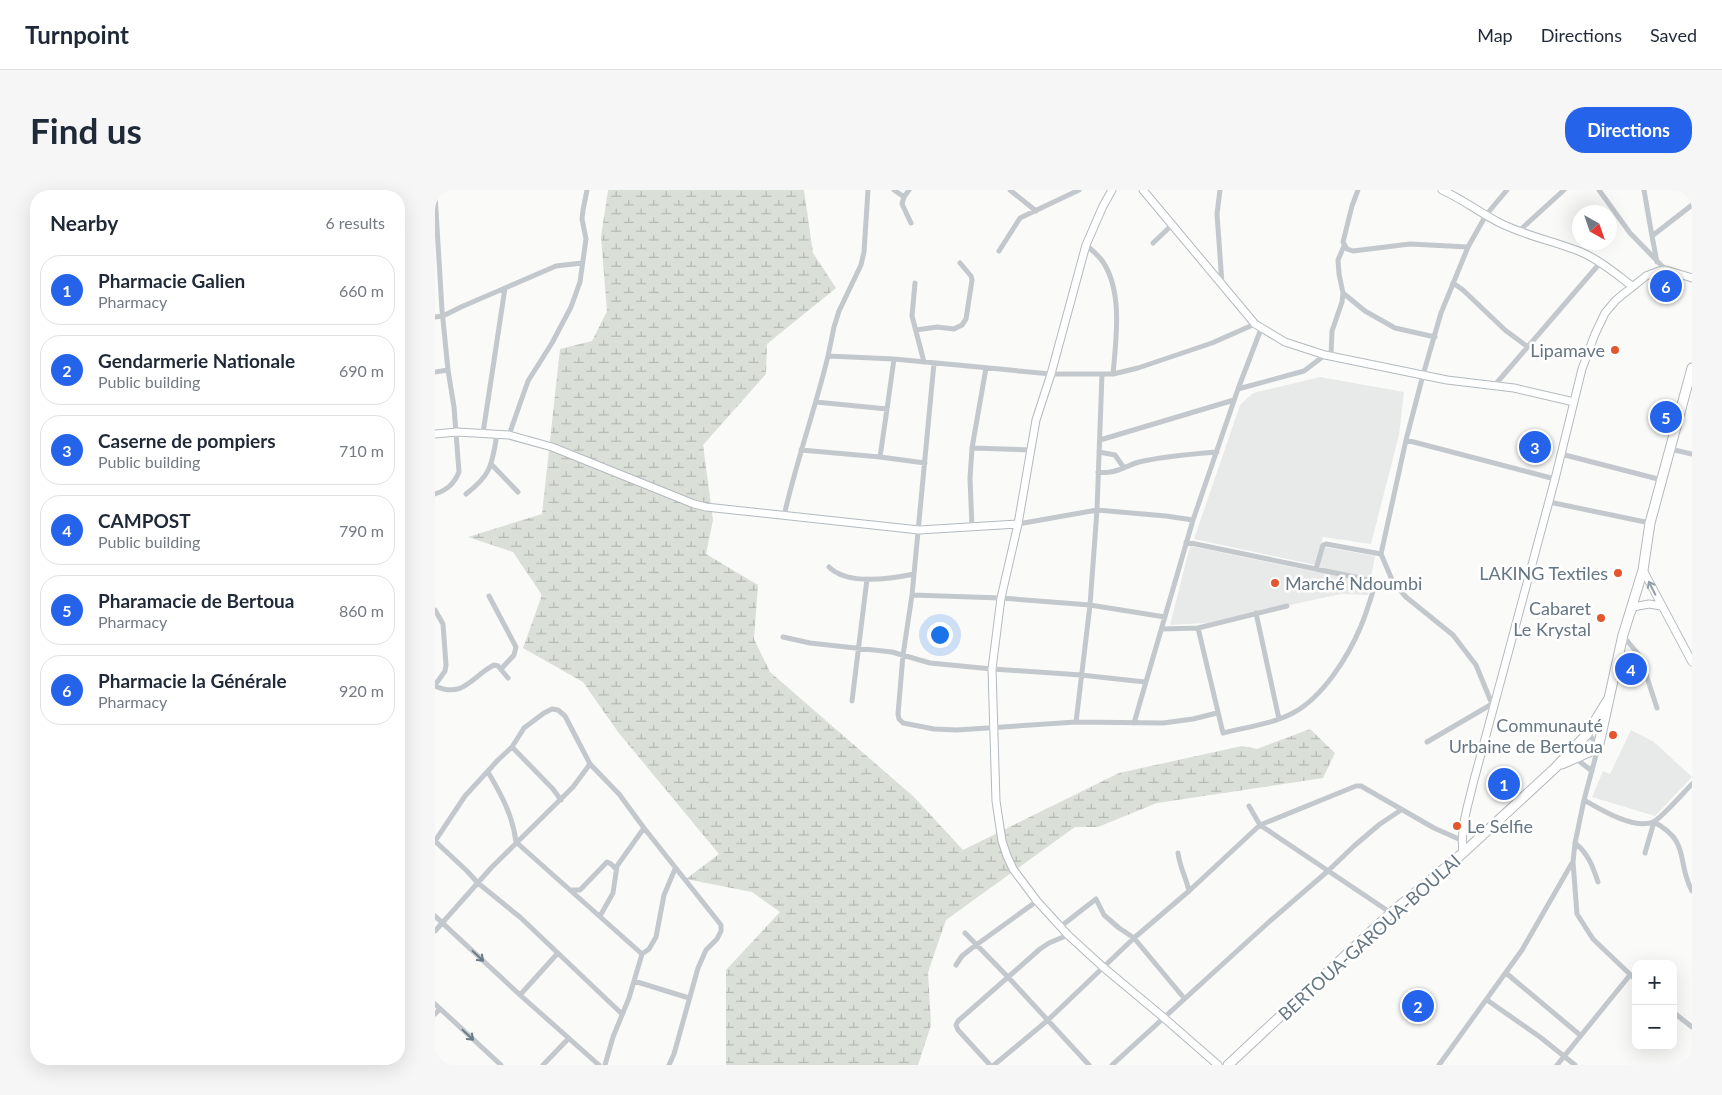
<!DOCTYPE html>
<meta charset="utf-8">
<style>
:root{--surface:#fff;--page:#f6f6f7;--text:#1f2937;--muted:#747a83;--line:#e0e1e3;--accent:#2563eb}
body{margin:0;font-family:Lato,sans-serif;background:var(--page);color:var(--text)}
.controls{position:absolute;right:15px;bottom:15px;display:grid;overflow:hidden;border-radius:10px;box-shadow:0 5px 20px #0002}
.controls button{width:45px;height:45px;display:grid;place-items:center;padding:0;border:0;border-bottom:1px solid var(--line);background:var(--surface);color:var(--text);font:25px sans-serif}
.compass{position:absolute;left:1137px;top:15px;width:45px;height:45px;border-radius:50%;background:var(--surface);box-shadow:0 5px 20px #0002;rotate:140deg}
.you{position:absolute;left:504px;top:444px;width:18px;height:18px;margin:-12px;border:4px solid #fff;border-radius:50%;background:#1a73e8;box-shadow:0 0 0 8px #1a73e833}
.badge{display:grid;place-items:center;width:32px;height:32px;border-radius:50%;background:var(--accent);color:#fff;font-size:16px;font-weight:700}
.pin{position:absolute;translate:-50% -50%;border:2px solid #fff;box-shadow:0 1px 5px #0006}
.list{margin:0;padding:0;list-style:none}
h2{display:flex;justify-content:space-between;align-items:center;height:65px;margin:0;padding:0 20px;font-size:21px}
h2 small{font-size:16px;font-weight:400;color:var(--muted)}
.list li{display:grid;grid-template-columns:32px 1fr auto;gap:15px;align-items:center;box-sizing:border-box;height:70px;margin:0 10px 10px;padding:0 10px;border:1px solid var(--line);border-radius:20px}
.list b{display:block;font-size:19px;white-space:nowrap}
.list p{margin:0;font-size:16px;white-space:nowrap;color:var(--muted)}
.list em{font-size:16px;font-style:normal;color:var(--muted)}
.map{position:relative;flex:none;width:1257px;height:875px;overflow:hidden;border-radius:20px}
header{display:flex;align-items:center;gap:30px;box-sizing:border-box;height:70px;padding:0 25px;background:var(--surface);border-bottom:1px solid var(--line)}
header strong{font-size:24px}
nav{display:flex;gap:28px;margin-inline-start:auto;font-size:18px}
.intro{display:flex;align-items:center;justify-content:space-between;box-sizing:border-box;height:120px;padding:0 30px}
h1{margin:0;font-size:35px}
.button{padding:12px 22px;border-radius:20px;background:var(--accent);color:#fff;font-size:18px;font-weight:700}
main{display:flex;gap:30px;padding:0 30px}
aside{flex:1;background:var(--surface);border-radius:20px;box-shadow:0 5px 20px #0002}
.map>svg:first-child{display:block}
.built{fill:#e8e9e9}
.wetland{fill:url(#wetland-marsh)}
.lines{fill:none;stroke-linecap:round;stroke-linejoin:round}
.secondary-casing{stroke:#b3babf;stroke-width:9}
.highway-casing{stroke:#b4b9bd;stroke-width:11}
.street{stroke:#c3c8cc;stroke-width:5}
.secondary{stroke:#fff;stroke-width:7}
.highway{stroke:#fff;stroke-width:9}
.oneway{stroke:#939fa8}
.oneway2{stroke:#6a7a87}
.poi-dot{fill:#e4572e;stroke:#fff;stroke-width:2}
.labels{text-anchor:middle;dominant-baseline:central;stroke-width:5;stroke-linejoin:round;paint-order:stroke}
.poi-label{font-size:18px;fill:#657683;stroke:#fff;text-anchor:end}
.street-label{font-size:18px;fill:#657683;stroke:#fff}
</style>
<header>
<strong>Turnpoint</strong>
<nav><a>Map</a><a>Directions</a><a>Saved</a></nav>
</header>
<div class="intro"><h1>Find us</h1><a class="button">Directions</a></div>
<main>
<aside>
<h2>Nearby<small>6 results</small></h2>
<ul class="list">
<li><span class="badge">1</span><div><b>Pharmacie Galien</b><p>Pharmacy</p></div><em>660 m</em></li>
<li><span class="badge">2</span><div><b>Gendarmerie Nationale</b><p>Public building</p></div><em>690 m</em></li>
<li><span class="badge">3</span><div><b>Caserne de pompiers</b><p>Public building</p></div><em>710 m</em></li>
<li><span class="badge">4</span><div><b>CAMPOST</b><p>Public building</p></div><em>790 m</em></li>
<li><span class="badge">5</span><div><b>Pharamacie de Bertoua</b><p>Pharmacy</p></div><em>860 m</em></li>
<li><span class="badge">6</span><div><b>Pharmacie la Générale</b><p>Pharmacy</p></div><em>920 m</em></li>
</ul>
</aside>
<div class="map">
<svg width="1257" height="875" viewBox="0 0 1257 875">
<defs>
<pattern id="wetland-marsh" width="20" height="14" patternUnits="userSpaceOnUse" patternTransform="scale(1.25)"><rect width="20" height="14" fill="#dadfd7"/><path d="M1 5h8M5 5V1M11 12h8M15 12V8" fill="none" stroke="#b4b9b4"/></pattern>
</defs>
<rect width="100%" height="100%" fill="#fafaf8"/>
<!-- built -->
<path class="built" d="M 885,187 L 969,202 L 964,245 L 936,354 L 888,347 L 880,375 L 759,349 L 805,215 L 818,203 Z
M 755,356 L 881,382 L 889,357 L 940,366 L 933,405 L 906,404 L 771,433 L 735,435 Z
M 1196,540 L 1219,552 L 1257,587 L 1220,626 L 1157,607 L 1168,581 L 1175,584 Z"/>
<!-- wetland -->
<path class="wetland" d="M 173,0 L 369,0 L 378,63 L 401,98 L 332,154 L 331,184 L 268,255 L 278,330 L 271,364 L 323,395 L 319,449 L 335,482 L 479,607 L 528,660 L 684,583 L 807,556 L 822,559 L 875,539 L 900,563 L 888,588 L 722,613 L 663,637 L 640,637 L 511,730 L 493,782 L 496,835 L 483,875 L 291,875 L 291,780 L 345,722 L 317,702 L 251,689 L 284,664 L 183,542 L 148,492 L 88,458 L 107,405 L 78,362 L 33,347 L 107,324 L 125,159 L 157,151 L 172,121 L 166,47 Z"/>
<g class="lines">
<defs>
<path id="secondary" d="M 677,0 L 668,16 L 651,55 L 616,184 L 601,230 L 583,334 L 566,408 L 557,479 L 561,611 L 567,651 L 572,666 L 578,679 L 602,711 L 633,745 L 668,777 L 728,827 L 783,875
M 708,0 L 820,134 L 850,152 L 890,165 L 1012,190 L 1079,198 L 1139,212
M 1007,0 C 1027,9 1044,22 1063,32 C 1090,46 1119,51 1146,62 C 1165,70 1181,84 1197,96
M 0,244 L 22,242 L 74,245 L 117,257 L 259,314 L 271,317 L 484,340 L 583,334
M 1208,380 L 1257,472
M 1197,421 L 1198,417 L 1214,414 L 1226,416
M 1028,663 C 1025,638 1033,615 1039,590 L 1120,289 L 1147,179 L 1160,144 L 1170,123 L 1181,110 L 1211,86 L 1224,81 L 1231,80 L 1257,88"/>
<path id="highway" d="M 1127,574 L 1154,562 L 1164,554 L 1188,445 L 1208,380 L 1215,333 L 1257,178
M 793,875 L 956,723 L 1028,663 L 1120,578 L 1152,544 L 1174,508"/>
</defs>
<!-- secondary casing -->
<use href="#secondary" class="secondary-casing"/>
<!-- highway casing -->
<use href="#highway" class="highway-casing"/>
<!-- street -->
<path class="street" d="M 459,0 L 469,7
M 474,0 L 469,7 L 467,14 L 476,33
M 575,0 L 601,21
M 785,0 L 782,24 L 787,94
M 923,0 L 917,16 L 908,52 L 912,59 L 918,61 L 975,54 L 1033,57
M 1164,0 L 1195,43 L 1231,80
M 1209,0 L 1217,46
M 0,4 L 7,120 L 13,180 L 19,217 L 24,282 C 19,294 12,300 0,304
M 1084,41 L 1129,0
M 718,53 L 738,34
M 651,55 C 657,60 664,66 668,72 C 688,102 681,150 678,184
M 564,61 L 585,28 L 644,0
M 1222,72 L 1217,46 L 1257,15
M 480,93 L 477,126 L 489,172
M 1018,93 L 1028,100 L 1070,140 L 1093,157
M 908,103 L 930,121 L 960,138 L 1000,147
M 0,127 L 8,126 L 26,117 L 121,76 L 147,73
M 481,140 L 502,137 L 519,139 L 527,135 L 531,129 L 537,90 L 536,86 L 525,73
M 393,166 L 399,137 L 404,121 L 426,75 L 429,62 L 433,0
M 896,166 L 897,141 L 907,112 L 908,103 L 904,84 L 903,70 L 909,56
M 499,173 L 477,405 L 468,465 L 463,524 L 464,529 L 468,533 L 499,539 L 522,540 L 641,532 L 728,533 L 758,529 L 782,523
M 551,178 L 537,258 L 596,260
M 0,182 L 13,180
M 1059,196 L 1165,73
M 803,199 L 869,181 L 890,165
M 381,212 L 452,219 L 459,169
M 452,219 L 445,267 L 490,273
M 48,243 L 70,98
M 74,245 L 93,191 L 117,153 L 136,117 L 145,92 L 151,49 L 147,29 L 148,20 L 152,0
M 665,250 L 799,210
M 971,250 L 1120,289
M 1235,259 L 1257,264
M 366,260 L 445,267
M 664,262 L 680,265 L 689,278
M 1126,264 L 1227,290
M 56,274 L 83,302
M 663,282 C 679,285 690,276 704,272 C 730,266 756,264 782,262
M 31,304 C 57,284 57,274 62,244
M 1114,312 L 1215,333
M 349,326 C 361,272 380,220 393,166 L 459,169 L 616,184 L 678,184 L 703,178 L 777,153 L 820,134
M 583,334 L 662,320 L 731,326 L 758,330
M 537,338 L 535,288 L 537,258
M 751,352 L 881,379 L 888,355 L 891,354 L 946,364
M 394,377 C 413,396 455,389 479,384
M 881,379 L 925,388 L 964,399
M 477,405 L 566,408 L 655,415 L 730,427
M 54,406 L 81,457 L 79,465 L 66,479
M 0,420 L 8,434 L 11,475 L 10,481 L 0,495
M 821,423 L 844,529
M 763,438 L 852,416
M 727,439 L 763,438 L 788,543 C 812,537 837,534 858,523 C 888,507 913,467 926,436 C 932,422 936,407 941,392
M 1188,446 L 1205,466 L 1222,518
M 348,447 L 375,453 L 457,462 L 495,473 L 557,479 L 646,485 L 710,492
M 0,496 C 29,509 37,486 59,475 L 63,476 L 73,488
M 417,511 L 432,389
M 1059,513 L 1057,514 L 1041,475 L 1018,445 L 971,407 L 958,392 L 946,364 L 971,250 L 988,185 L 1006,123 L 1033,57 L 1051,25 L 1072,0
M 641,532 L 655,415 L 662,320 L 667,184
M 699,533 L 758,330 L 803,199 L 826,139
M 1152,544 L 1164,554 L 1149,610 L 1140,653 L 1138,672 L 1142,724 L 1158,749 L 1201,790
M 992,552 L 1057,514
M 77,557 L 118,599 L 126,610
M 1140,568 L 1157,581
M 155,574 L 184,604 L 209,638 L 286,735 L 286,741 L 282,749 L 271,760 L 263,778 L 239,864 L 234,875
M 53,582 C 66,604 78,626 81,652 L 207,764
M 1149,610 C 1165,619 1199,640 1218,632 C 1226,629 1249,602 1257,594
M 814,616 L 825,635 L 956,723
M 0,651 L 30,606 L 63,570 L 77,557 L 89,538 L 109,523 L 117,519 L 123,520 L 130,526 L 155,574 L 138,597 L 56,678 L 0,741
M 0,651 L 32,681 L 43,693 L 86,728 L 187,824
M 1140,653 C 1153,663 1158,677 1163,692
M 743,663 C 745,678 751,687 754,701
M 1210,663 L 1219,632 C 1256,652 1241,671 1257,701
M 135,700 L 145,700 L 172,672 L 176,674 L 181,679
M 0,726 L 85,805 L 164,875
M 165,726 L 178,703 L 182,676 L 209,638
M 625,737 L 661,709 L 669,725 L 684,738 L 699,748 L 749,808
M 530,743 L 573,787 L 654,875
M 521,775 L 527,766 L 537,758 L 602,711
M 1071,783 L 1145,845
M 199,791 L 254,808
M 85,805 L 122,764
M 1052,810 L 1105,847 L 1140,875
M 0,814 L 66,875
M 1238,822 L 1257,837
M 0,824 L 5,819
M 108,875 L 134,848
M 170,875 L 178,847 L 194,808 L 207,764 L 214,759 L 221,747 L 229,705 L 240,679
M 555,875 L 523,840 L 521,835 L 523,831 L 605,759 L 614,753 L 633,745
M 559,875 L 613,830 L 699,748 L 754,701 L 825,635 L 921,596 L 926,596 L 999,638 L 1026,650
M 677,875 L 835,731 L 894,680 L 919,656 L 945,634 L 966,620
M 1004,875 L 1087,760 L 1137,673
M 1122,875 L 1195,785"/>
<!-- secondary -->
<use href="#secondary" class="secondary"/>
<!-- highway -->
<use href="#highway" class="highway"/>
</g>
<!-- one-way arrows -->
<defs><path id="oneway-shaft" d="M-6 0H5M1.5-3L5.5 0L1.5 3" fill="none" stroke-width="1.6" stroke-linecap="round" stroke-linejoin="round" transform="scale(1.25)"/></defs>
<use class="oneway" href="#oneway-shaft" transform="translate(1217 398) rotate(-117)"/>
<g class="oneway2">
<use href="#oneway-shaft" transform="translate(43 766) rotate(43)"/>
<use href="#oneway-shaft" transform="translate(33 845) rotate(43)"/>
</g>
<!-- markers -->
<g class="poi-dot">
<circle cx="1180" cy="160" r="5"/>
<circle cx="1183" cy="383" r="5"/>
<circle cx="840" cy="393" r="5"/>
<circle cx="1166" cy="428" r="5"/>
<circle cx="1178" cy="545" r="5"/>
<circle cx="1022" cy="636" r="5"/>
</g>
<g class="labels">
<!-- poi labels -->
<g class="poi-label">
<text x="1170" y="160">Lipamave</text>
<text x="1173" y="383">LAKING Textiles</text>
<text x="850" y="393" text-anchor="start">Marché Ndoumbi</text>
<text x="1156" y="418">Cabaret<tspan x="1156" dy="21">Le Krystal</tspan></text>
<text x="1168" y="535">Communauté<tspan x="1168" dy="21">Urbaine de Bertoua</tspan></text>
<text x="1032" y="636" text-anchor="start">Le Selfie</text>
</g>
<!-- street labels -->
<g class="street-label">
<text transform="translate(934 747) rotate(-42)">BERTOUA-GAROUA-BOULAI</text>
</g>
</g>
</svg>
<div class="controls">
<button>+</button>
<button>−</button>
</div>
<svg class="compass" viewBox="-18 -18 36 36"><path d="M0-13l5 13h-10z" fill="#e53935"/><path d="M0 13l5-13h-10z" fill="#747a83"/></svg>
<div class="you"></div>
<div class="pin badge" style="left:1069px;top:594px">1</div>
<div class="pin badge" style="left:983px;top:816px">2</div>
<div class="pin badge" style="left:1100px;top:257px">3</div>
<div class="pin badge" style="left:1196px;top:479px">4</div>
<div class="pin badge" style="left:1231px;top:227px">5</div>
<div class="pin badge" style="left:1231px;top:96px">6</div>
</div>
</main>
